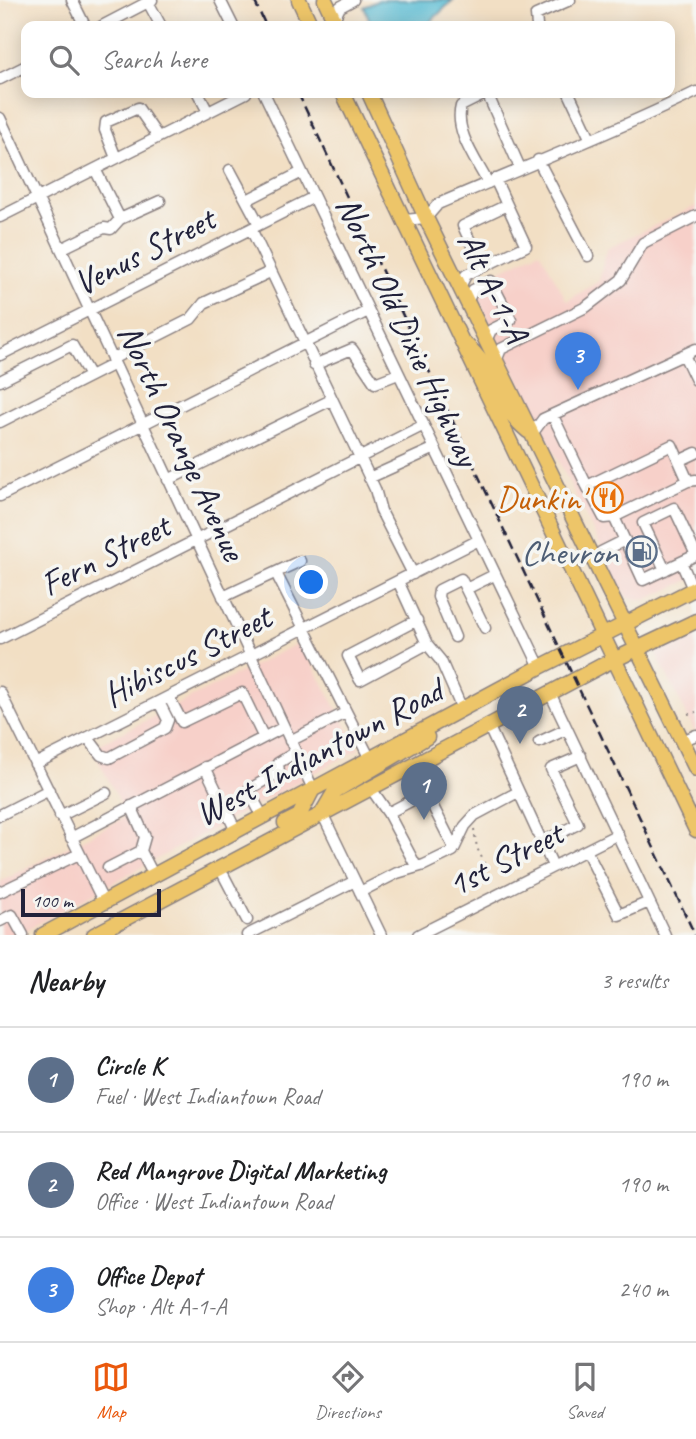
<!DOCTYPE html>
<meta charset="utf-8">
<style>
:root{--surface:#fff;--page:#f6f6f6;--text:#202124;--muted:#757577;--line:#e0e0e0;--accent:#ea580c}
body{margin:0;font-family:Caveat,sans-serif;background:var(--page);color:var(--text)}
.scale{position:absolute;left:21px;bottom:18px;width:140px;box-sizing:border-box;padding-left:7px;border:4px solid #22223b;border-top:0;font-size:19px;line-height:24px;white-space:nowrap;color:#22223b;-webkit-text-stroke:5px #f6f6f2;paint-order:stroke}
.you{position:absolute;left:312px;top:583px;width:24px;height:24px;margin:-18px;border:5px solid #fff;border-radius:50%;background:#1a73e8;box-shadow:0 0 0 10px #1a73e833}
.badge{display:grid;place-items:center;width:46px;height:46px;border-radius:50%;background:var(--accent);color:#fff;font-size:23px;font-weight:700}
.pin{position:absolute;translate:-50% -58px;filter:drop-shadow(0 2px 4px #0008)}
.pin::after{content:'';position:absolute;top:37px;width:24px;height:21px;background:inherit;clip-path:polygon(0 0,100% 0,50% 100%)}
.list{margin:0;padding:0;list-style:none}
h2{display:flex;justify-content:space-between;align-items:center;height:91px;margin:0;padding:0 28px;font-size:30px}
h2 small{font-size:23px;font-weight:400;color:var(--muted)}
.list li{display:grid;grid-template-columns:46px 1fr auto;gap:21px;align-items:center;box-sizing:border-box;height:105px;padding:0 28px;border-top:2px solid var(--line)}
.list b{display:block;font-size:26px;white-space:nowrap}
.list p{margin:0;font-size:23px;white-space:nowrap;color:var(--muted)}
.list em{font-size:23px;font-style:normal;color:var(--muted)}
.icon{flex:none;width:38px;height:38px;fill:none;stroke:currentColor;stroke-width:2;stroke-linecap:round;stroke-linejoin:round}
.map{position:relative;flex:none;width:696px;height:935px;overflow:hidden}
.search{position:absolute;background:var(--surface);box-shadow:0 4px 18px #0003;left:21px;right:21px;top:21px;height:77px;display:flex;align-items:center;gap:18px;box-sizing:border-box;padding:0 24px;border-radius:14px;color:var(--muted);font-size:26px}
.sheet{height:406px;background:var(--surface)}
nav{display:flex;justify-content:space-around;align-items:center;box-sizing:border-box;height:98px;border-top:2px solid var(--line);background:var(--surface);font-size:19px;color:var(--muted)}
nav a{display:grid;justify-items:center;gap:4px}
nav .on{color:var(--accent)}
.map>svg:first-child{display:block}
.built{fill:#f7d0c9}
.water{fill:#53b9d1;stroke:#3a6e86;stroke-width:2}
.lines{fill:none;stroke-linecap:round;stroke-linejoin:round}
.minor-casing{stroke:#8a8080;stroke-width:13}
.major-casing{stroke:#8a8080;stroke-width:17}
.path{stroke:#8a8080;stroke-width:2;stroke-dasharray:2 5;stroke-linecap:butt}
.minor{stroke:#fff;stroke-width:10}
.major{stroke:#edc569;stroke-width:14}
.rail{stroke:#22223b;stroke-width:2.5;stroke-dasharray:10 5;stroke-linecap:butt}
.labels{text-anchor:middle;dominant-baseline:central;stroke-width:7;stroke-linejoin:round;paint-order:stroke}
.street-label{font-size:35px;fill:#22223b;stroke:#f6f6f2}
.food-label{font-size:35px;fill:#c56008;stroke:#f6f6f2;text-anchor:end}
.service-label{font-size:35px;fill:#4e5e75;stroke:#f6f6f2;text-anchor:end}
</style>
<div class="map">
<svg width="696" height="935" viewBox="0 0 696 935">
<rect width="100%" height="100%" fill="#f6f6f2"/>
<filter id="ink" filterUnits="userSpaceOnUse"><feTurbulence type="fractalNoise" baseFrequency=".0143" numOctaves="2"/><feDisplacementMap in="SourceGraphic" scale="14" xChannelSelector="R" yChannelSelector="G"/><feConvolveMatrix kernelMatrix="1 2 1 2 8 2 1 2 1" color-interpolation-filters="sRGB"/></filter>
<filter id="wash" filterUnits="userSpaceOnUse"><feTurbulence type="fractalNoise" baseFrequency=".00686" numOctaves="4" result="noise"/><feDisplacementMap in="SourceGraphic" scale="28" xChannelSelector="R" yChannelSelector="G"/><feGaussianBlur stdDeviation="1.57" result="paint"/><feColorMatrix in="noise" values="0 0 0 0 0 0 0 0 0 0 0 0 0 0 0 0 0 1.4 0 .05"/><feComposite in="paint" operator="in"/></filter>
<g filter="url(#wash)">
<rect width="100%" height="100%" fill="#f2dfc4"/>
<!-- built -->
<path class="built" d="M 696,206 L 696,577 L 645,600 L 626,597 L 471,285 L 540,251 L 567,301 L 599,281 L 607,248 Z
M 696,634 L 696,734 L 656,653 Z
M 300,642 L 359,749 L 17,935 L 0,935 L 0,882 L 127,816 L 92,748 Z"/>
<!-- water -->
<path class="water" d="M 379,0 L 453,0 L 426,26 L 372,26 L 364,7 Z"/>
</g>
<g filter="url(#ink)">
<g class="lines">
<defs>
<path id="minor" d="M 72,0 L 85,26
M 220,0 L 233,26
M 148,2 L 161,26
M 334,19 L 340,7 L 353,0
M 102,26 L 152,0
M 537,26 L 536,15 L 570,0
M 0,79 L 26,66
M 198,93 L 208,112
M 264,93 L 540,667
M 487,93 L 461,106 C 454,131 476,160 488,183
M 487,93 L 520,168
M 569,93 L 590,138
M 0,118 L 313,789
M 116,158 L 105,130 L 106,122 L 138,108 L 158,137
M 538,160 L 588,256
M 95,169 L 120,219
M 230,170 L 259,224
M 247,200 L 302,172
M 0,217 L 246,93
M 404,220 L 426,218 L 438,204 C 524,167 612,133 696,92
M 251,229 L 375,489 L 381,511 L 413,574
M 61,249 L 104,228 L 111,229 L 120,219 L 160,201
M 482,267 L 463,226 L 507,205
M 460,287 L 466,275 L 526,246 L 495,179
M 467,302 L 473,290 L 491,281 L 511,320 L 491,330 L 486,341
M 0,355 L 314,197
M 684,355 L 696,380
M 112,359 L 191,319 L 204,303 L 270,272
M 496,361 L 501,349 L 586,307 L 621,280 L 643,243 L 696,216
M 314,365 L 352,349 L 375,383 L 398,374
M 0,381 L 72,345 L 90,376
M 553,416 L 587,486 L 672,445 L 688,481
M 0,422 L 114,364
M 532,434 L 543,419 L 696,349
M 679,461 L 696,453
M 369,478 L 433,449
M 168,480 L 331,400
M 587,486 L 604,518 L 614,517 L 643,580 L 696,555
M 0,496 L 368,311
M 614,517 L 688,481 L 696,480
M 681,562 L 693,589
M 596,564 L 601,552 L 625,540
M 665,570 L 643,523 L 674,508 L 696,555
M 276,573 L 370,759
M 398,581 L 427,644 L 441,661 L 462,709
M 466,589 L 494,575
M 223,597 L 300,561
M 417,620 L 348,656 L 360,680 L 427,644
M 455,637 L 438,597 L 439,590 L 461,579 L 485,628
M 0,639 L 422,426
M 0,692 L 104,903
M 550,693 L 665,935
M 169,697 L 182,722 L 242,693 L 263,736
M 488,725 L 553,866
M 88,738 L 101,755 L 109,758 L 165,728 L 168,720 L 159,702
M 290,741 L 345,713
M 682,741 L 696,735
M 539,742 L 567,729
M 35,764 L 477,541
M 412,765 L 454,848
M 205,767 L 236,831
M 370,787 L 388,813
M 131,806 L 145,837 L 141,851
M 322,813 L 381,935
M 0,815 L 49,790
M 60,816 L 106,793
M 263,817 L 248,790 L 279,772 L 278,763 L 296,752
M 71,838 L 284,727
M 542,842 L 578,824 L 551,769 L 581,756
M 586,850 L 619,915 L 649,902
M 416,866 L 388,813 L 426,793
M 108,868 L 141,851 L 154,876
M 224,876 L 247,920
M 0,892 L 79,854
M 360,892 L 397,873 L 424,865 L 453,851 L 465,826 L 475,815 L 518,792
M 0,921 L 12,915 L 23,935
M 247,935 L 355,881
M 418,935 L 618,834"/>
<path id="major" d="M 299,0 L 311,26
M 325,0 L 337,26
M 343,93 L 696,830
M 369,93 L 426,218 L 696,769
M 465,344 C 496,369 494,404 528,431
M 322,813 L 335,791 L 427,737
M 285,823 L 299,816 L 313,789
M 43,935 L 540,667 L 696,588
M 94,935 L 601,666 L 696,621"/>
</defs>
<!-- minor casing -->
<use href="#minor" class="minor-casing"/>
<!-- major casing -->
<use href="#major" class="major-casing"/>
<!-- path -->
<path class="path" d="M 688,714 L 696,712
M 474,829 L 477,848 L 493,880"/>
<!-- minor -->
<use href="#minor" class="minor"/>
<!-- major -->
<use href="#major" class="major"/>
<!-- rail -->
<path class="rail" d="M 254,0 L 266,26
M 298,93 L 695,935"/>
</g>
</g>
<!-- icons -->
<defs>
<symbol id="restaurant-ring" viewBox="-11 -11 22 22"><circle r="9.5" fill="#f6f6f2" stroke="#e8710a" stroke-width="1.5"/><path d="M-5-6h1v4h1v-4h1v4h1v-4h1v5L-1.5 .5V6h-2V.5L-5-1ZM5-6V6H3V1.5H1.5Q1.5-4 5-6Z" fill="#e8710a"/></symbol>
<symbol id="fuel-ring" viewBox="-11 -11 22 22"><circle r="9.5" fill="#f6f6f2" stroke="#5c6f8a" stroke-width="1.5"/><path d="M-5.5-6h7V0h2V4h1.3V-2.5L3-4.5l.8-.8L6-3V5H2.5V1h-1V6h-7ZM-4.2-4.7v3.2H.2V-4.7Z" fill="#5c6f8a"/></symbol>
</defs>
<g fill-rule="evenodd">
<use href="#restaurant-ring" x="590" y="480" width="35" height="35"/>
<use href="#fuel-ring" x="624" y="534" width="35" height="35"/>
</g>
<g class="labels">
<!-- street labels -->
<g class="street-label">
<text transform="translate(144 251) rotate(-27)">Venus Street</text>
<text transform="translate(493 287) rotate(64)">Alt A-1-A</text>
<text transform="translate(408 331) rotate(65)">North Old Dixie Highway</text>
<text transform="translate(182 442) rotate(65)">North Orange Avenue</text>
<text transform="translate(105 555) rotate(-27)">Fern Street</text>
<text transform="translate(187 656) rotate(-27)">Hibiscus Street</text>
<text transform="translate(319 752) rotate(-28)">West Indiantown Road</text>
<text transform="translate(505 859) rotate(-27)">1st Street</text>
</g>
<!-- food labels -->
<g class="food-label">
<text x="584" y="498">Dunkin'</text>
</g>
<!-- service labels -->
<g class="service-label">
<text x="618" y="552">Chevron</text>
</g>
</g>
</svg>
<div class="scale">100 m</div>
<div class="you"></div>
<div class="pin badge" style="left:424px;top:820px;background:#5c6f8a">1</div>
<div class="pin badge" style="left:520px;top:744px;background:#5c6f8a">2</div>
<div class="pin badge" style="left:578px;top:390px;background:#3f7fe0">3</div>
<div class="search"><svg class="icon" aria-label="search" viewBox="0 0 24 24"><circle cx="10" cy="10" r="6"/><path d="M15 15l6 6"/></svg>Search here</div>
</div>
<section class="sheet">
<h2>Nearby<small>3 results</small></h2>
<ul class="list">
<li><span class="badge" style="background:#5c6f8a">1</span><div><b>Circle K</b><p>Fuel · West Indiantown Road</p></div><em>190 m</em></li>
<li><span class="badge" style="background:#5c6f8a">2</span><div><b>Red Mangrove Digital Marketing</b><p>Office · West Indiantown Road</p></div><em>190 m</em></li>
<li><span class="badge" style="background:#3f7fe0">3</span><div><b>Office Depot</b><p>Shop · Alt A-1-A</p></div><em>240 m</em></li>
</ul>
</section>
<nav>
<a class="on"><svg class="icon" aria-label="map" viewBox="0 0 24 24"><path d="M3 6l6-2 6 2 6-2v14l-6 2-6-2-6 2zM9 4v14M15 6v14"/></svg>Map</a>
<a><svg class="icon" aria-label="directions" viewBox="0 0 24 24"><path d="M12 3l9 9-9 9-9-9zM9 14v-3h6M13 9l2 2-2 2"/></svg>Directions</a>
<a><svg class="icon" aria-label="saved" viewBox="0 0 24 24"><path d="M7 4h10v16l-5-4-5 4z"/></svg>Saved</a>
</nav>
